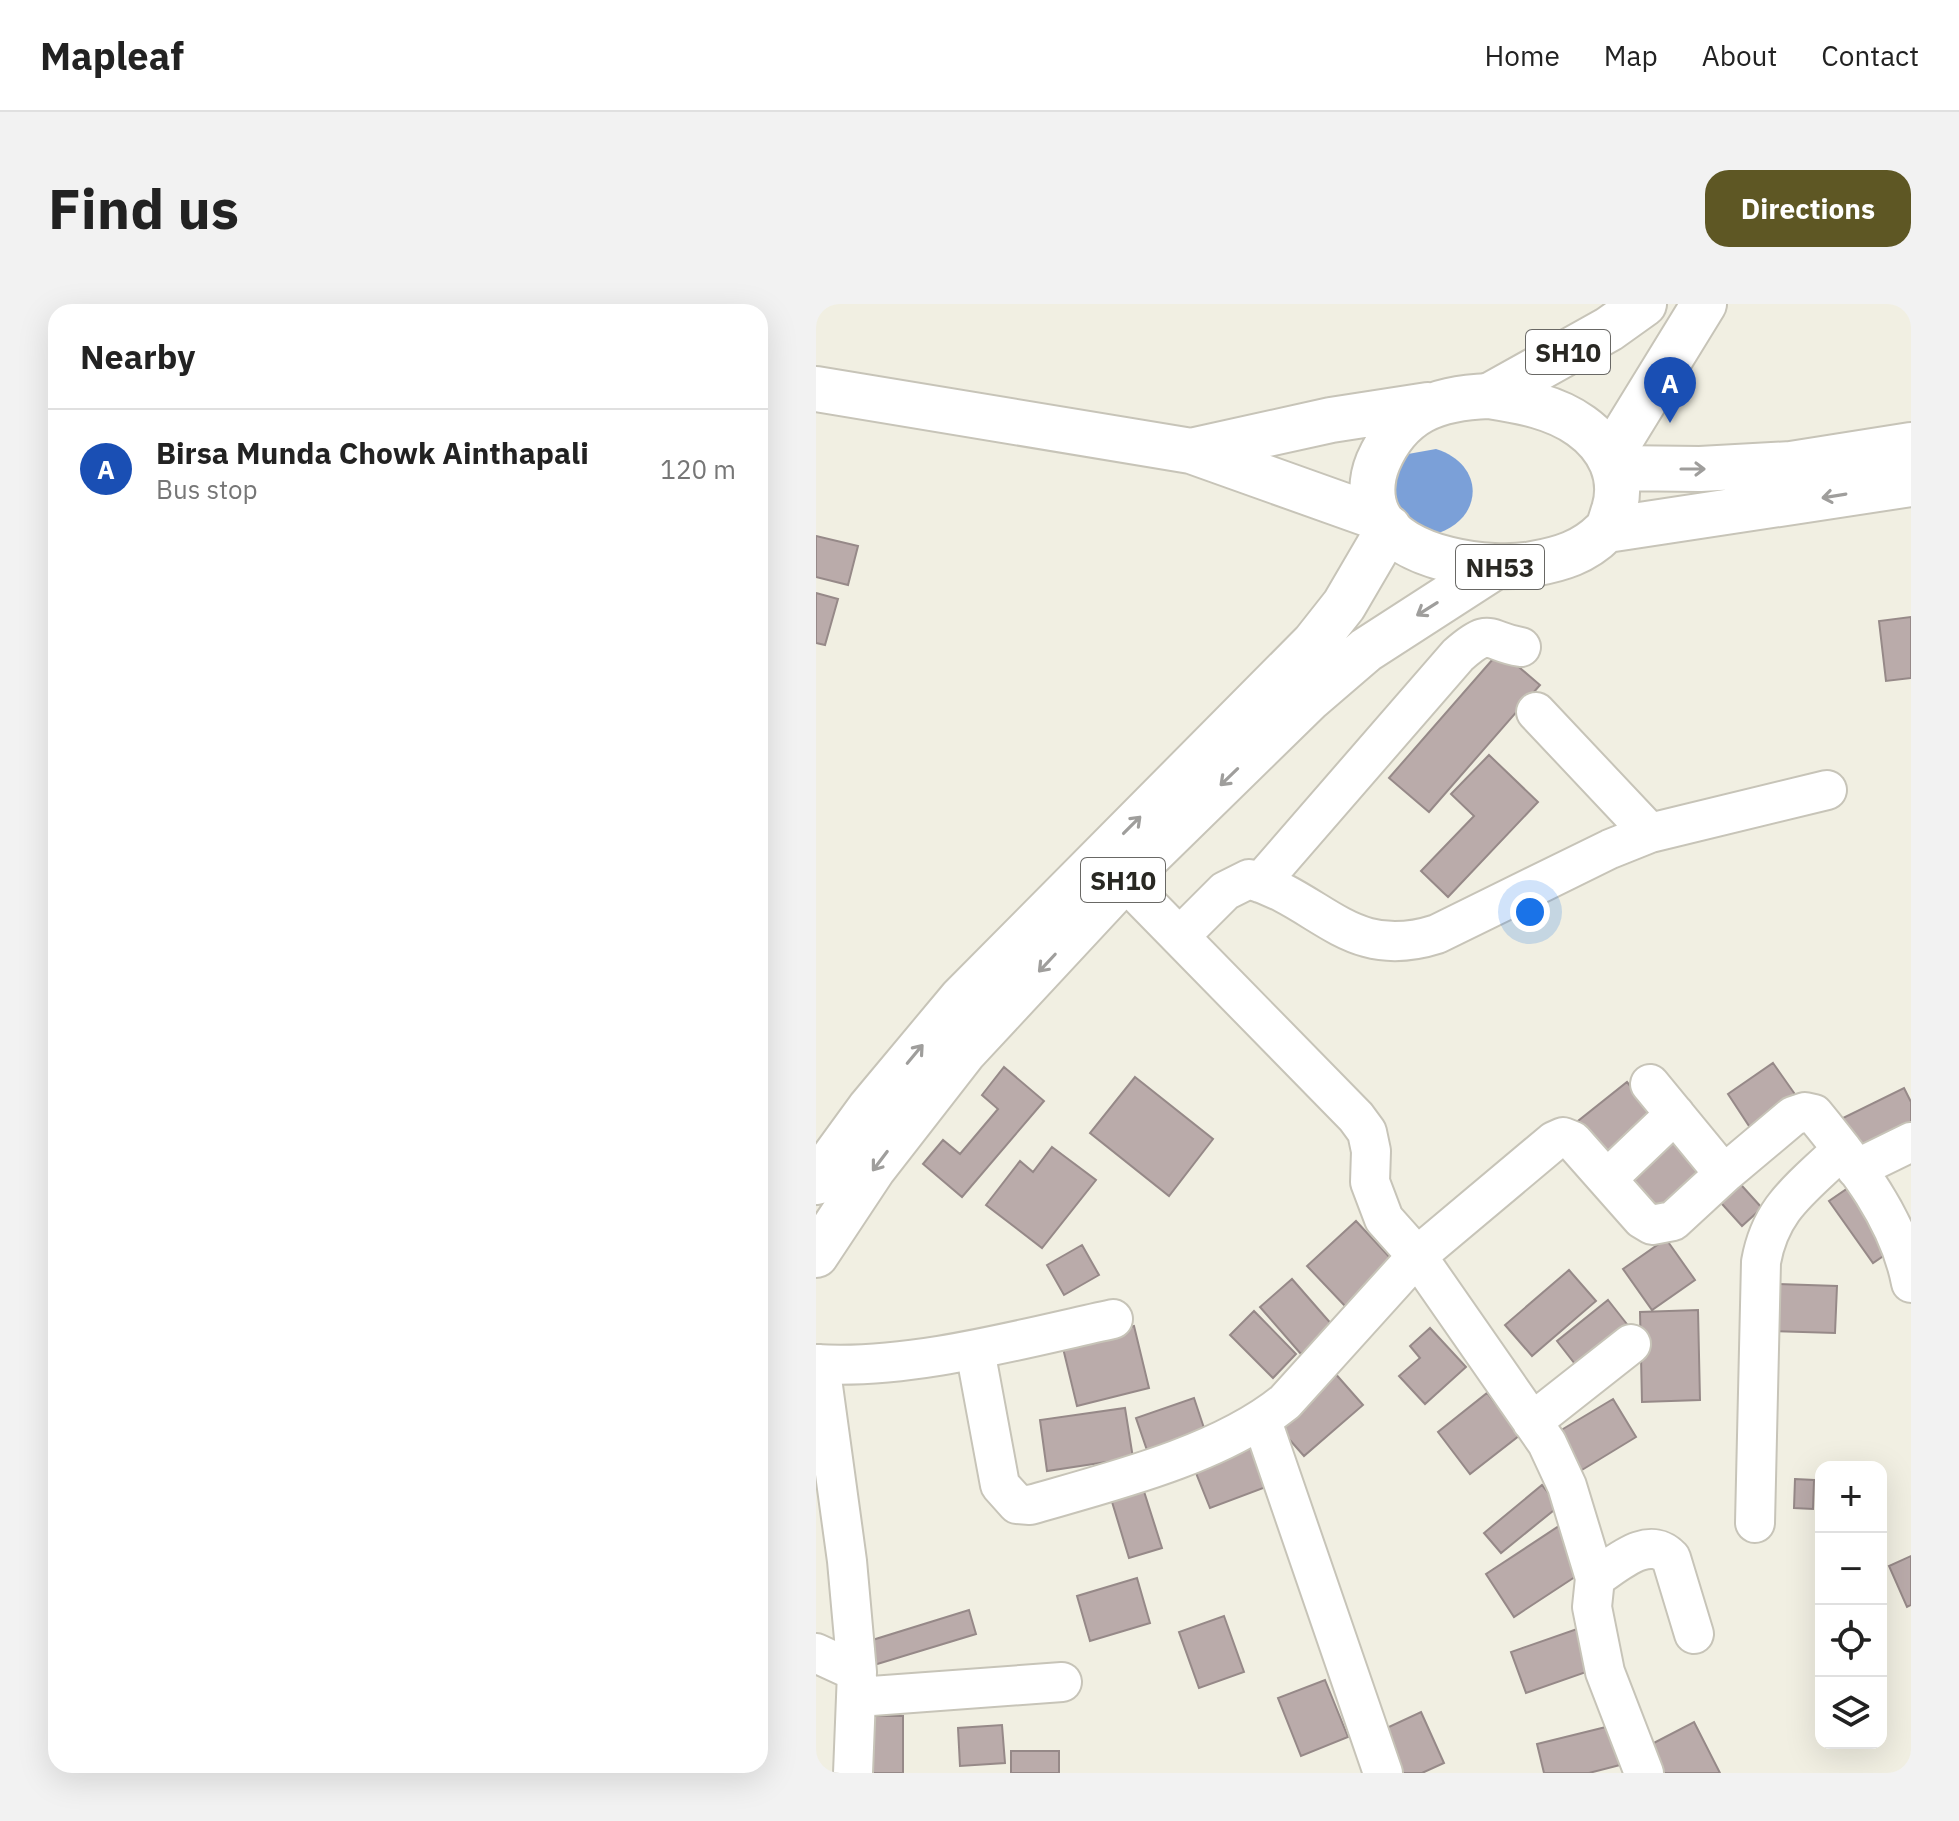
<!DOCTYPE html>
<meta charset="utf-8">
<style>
:root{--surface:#fff;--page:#f2f2f2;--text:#222;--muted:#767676;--line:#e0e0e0;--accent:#5e5724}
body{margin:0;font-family:"IBM Plex Sans",sans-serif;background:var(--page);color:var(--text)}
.controls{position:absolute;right:24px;bottom:24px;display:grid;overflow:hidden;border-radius:16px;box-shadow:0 8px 32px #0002}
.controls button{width:72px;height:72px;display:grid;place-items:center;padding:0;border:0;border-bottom:2px solid var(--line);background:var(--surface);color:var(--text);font:40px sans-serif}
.you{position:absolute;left:714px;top:608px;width:28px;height:28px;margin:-20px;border:6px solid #fff;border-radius:50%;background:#1a73e8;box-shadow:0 0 0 12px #1a73e833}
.badge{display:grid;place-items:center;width:52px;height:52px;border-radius:50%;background:var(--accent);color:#fff;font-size:26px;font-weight:700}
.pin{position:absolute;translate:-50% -66px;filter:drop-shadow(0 2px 4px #0008)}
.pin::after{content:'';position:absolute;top:42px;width:28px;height:24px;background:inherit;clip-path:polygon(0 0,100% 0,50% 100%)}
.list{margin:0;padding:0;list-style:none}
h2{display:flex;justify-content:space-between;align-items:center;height:104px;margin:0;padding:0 32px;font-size:34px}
h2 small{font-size:26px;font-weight:400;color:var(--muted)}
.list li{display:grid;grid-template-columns:52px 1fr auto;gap:24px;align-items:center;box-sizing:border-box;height:120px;padding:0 32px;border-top:2px solid var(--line)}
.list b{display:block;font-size:30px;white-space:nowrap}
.list p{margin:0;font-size:26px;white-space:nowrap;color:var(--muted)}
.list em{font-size:26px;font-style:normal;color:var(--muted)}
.icon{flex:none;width:44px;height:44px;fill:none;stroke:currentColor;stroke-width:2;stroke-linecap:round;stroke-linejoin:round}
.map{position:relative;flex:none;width:1095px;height:1469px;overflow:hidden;border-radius:24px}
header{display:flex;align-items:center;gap:48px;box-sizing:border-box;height:112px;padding:0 40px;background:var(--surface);border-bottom:2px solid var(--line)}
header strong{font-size:38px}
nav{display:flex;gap:44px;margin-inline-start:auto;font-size:28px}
.intro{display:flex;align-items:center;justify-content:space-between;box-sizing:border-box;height:192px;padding:0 48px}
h1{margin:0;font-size:56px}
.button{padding:20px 36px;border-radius:24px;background:var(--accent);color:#fff;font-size:28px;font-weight:700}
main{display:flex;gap:48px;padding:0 48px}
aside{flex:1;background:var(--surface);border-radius:24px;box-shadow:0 8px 32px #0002}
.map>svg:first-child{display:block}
.water{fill:#7ba0d8}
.building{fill:#baabaa;stroke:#968988;stroke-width:2}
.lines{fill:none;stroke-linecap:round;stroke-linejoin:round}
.minor-casing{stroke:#c7c4b8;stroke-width:42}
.major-casing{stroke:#c7c4b8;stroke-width:48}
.highway-casing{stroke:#c7c4b8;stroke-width:48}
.minor{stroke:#fff;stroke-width:38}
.major{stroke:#fff;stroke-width:44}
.highway{stroke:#fff;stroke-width:44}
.oneway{stroke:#9f9e9c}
.labels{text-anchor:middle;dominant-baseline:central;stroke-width:7;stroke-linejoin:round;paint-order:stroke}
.shield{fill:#fff;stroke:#696865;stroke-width:2}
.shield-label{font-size:26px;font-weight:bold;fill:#292823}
</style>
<header>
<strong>Mapleaf</strong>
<nav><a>Home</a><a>Map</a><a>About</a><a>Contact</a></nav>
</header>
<div class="intro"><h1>Find us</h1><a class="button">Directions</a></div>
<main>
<aside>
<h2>Nearby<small></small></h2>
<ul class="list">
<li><span class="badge" style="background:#1a4fb4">A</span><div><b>Birsa Munda Chowk Ainthapali</b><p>Bus stop</p></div><em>120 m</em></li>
</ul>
</aside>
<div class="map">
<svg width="1095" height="1469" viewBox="0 0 1095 1469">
<rect width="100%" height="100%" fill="#f1efe2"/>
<!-- water -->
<path class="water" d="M 620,145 C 671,161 668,218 616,231 L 578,214 L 573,172 L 592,150 Z"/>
<!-- building -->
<path class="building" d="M 0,232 L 42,242 L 32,281 L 0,273 Z
M 0,289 L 22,295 L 9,341 L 0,339 Z
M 1095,313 L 1095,374 L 1070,377 L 1063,317 Z
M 684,347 L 724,381 L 613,508 L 573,474 Z
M 673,451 L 722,498 L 632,593 L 605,567 L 658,512 L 635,490 Z
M 957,759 L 983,796 L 937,828 L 912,790 Z
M 188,763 L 228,797 L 146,893 L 107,860 L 127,836 L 144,850 L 182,805 L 166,791 Z
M 319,773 L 397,835 L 353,892 L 274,829 Z
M 811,778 L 840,814 L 786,858 L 757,821 Z
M 1088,784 L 1095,798 L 1095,827 L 1039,854 L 1021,817 Z
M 861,831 L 895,872 L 844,914 L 810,873 Z
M 236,843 L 280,876 L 226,944 L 170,901 L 204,857 L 217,868 Z
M 917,872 L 946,904 L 926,922 L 897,890 Z
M 1035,882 L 1079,944 L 1057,959 L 1013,897 Z
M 540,917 L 578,958 L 530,1003 L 491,962 Z
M 850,935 L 879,976 L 836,1006 L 807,965 Z
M 266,941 L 283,971 L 248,991 L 231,961 Z
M 753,966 L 780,997 L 716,1052 L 689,1021 Z
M 476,975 L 517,1022 L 485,1050 L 444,1003 Z
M 960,980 L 1021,982 L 1019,1029 L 958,1027 Z
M 792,996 L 814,1024 L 763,1065 L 741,1037 Z
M 882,1006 L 884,1096 L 826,1098 L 824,1008 Z
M 438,1007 L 480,1050 L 457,1074 L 414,1031 Z
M 318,1022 L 333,1084 L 261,1102 L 246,1040 Z
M 614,1024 L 650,1063 L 609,1100 L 583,1072 L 604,1054 L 594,1042 Z
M 517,1067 L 547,1101 L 488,1152 L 458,1118 Z
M 671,1089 L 704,1131 L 654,1170 L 622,1128 Z
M 378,1094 L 392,1136 L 334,1155 L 320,1114 Z
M 797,1095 L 820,1133 L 761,1169 L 737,1131 Z
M 309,1104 L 317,1154 L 231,1167 L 224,1116 Z
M 432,1137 L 450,1183 L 394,1204 L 376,1159 Z
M 979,1175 L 998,1176 L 997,1205 L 978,1204 Z
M 325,1178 L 346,1244 L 313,1254 L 293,1188 Z
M 726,1181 L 743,1202 L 685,1249 L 668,1229 Z
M 743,1222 L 771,1265 L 698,1313 L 670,1270 Z
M 1095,1252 L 1095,1301 L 1091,1303 L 1073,1262 Z
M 321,1274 L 334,1319 L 274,1337 L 261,1292 Z
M 153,1306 L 160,1330 L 58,1361 L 50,1338 Z
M 408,1312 L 428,1368 L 383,1384 L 363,1328 Z
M 761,1325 L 776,1366 L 710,1389 L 695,1348 Z
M 509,1376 L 532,1433 L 485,1452 L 462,1394 Z
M 605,1408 L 628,1459 L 606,1469 L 581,1469 L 562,1428 Z
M 46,1412 L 87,1412 L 87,1469 L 46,1469 Z
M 878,1418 L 904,1469 L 847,1469 L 832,1442 Z
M 186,1421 L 189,1459 L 144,1462 L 142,1424 Z
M 794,1422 L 804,1461 L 773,1469 L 728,1469 L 721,1440 Z
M 195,1447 L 243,1447 L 243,1469 L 195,1469 Z"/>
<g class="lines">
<defs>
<path id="minor" d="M 720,408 L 834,529
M 308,576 L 540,813 L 551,828 L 555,847 L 554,878 L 568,915 L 601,952 L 731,1139 L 751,1182 L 779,1274 L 776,1303 L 789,1368 L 828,1469
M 444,579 L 642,351 C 676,321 671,338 705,343
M 365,631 L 409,587 L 433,575 C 507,597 534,658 621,630 L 794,545 L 834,529 L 1011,486
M 834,780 L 908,870 L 977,812 L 989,808 L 998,810 C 1039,860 1083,915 1095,979
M 1040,865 L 1095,838
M 792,874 L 859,810
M 159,1046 L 184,1181 L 201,1200 L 214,1201 C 294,1178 404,1151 469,1098 L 601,952 L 738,837 L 747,833 L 757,837 L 826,915 L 836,921 L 857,917 L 908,870
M 0,1060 C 94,1066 205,1035 297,1015
M 4,1060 L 31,1257 L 41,1368 L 37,1469
M 446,1117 L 567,1469
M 716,1118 L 815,1040
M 939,1219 L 945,958 C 955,902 987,884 1026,845
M 779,1274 C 801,1260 832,1230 855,1254 L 878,1330
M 0,1349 L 41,1368
M 42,1393 L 246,1378"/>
<path id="major" d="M 673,92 L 793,25 L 828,0
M 794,153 L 888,0
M 0,878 L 54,804 L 145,695 L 498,339 L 528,301 L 573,224
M 0,951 L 57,865 L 148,748 L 308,576 L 493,395 L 550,346 L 677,264"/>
<path id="highway" d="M 0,85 L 375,147 L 563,214
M 673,92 C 705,97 739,103 765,122 C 793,142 808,173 798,206 C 795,214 794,223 788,228 C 768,248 745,255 717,260 C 674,268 585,256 562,211 C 554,195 555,175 562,158 C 584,107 620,94 673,92 Z
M 375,147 L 515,116 L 612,101
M 799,164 L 884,165 L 975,160 L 1095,141
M 791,226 L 1095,180"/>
</defs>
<!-- minor casing -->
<use href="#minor" class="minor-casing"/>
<!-- major casing -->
<use href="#major" class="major-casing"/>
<!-- highway casing -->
<use href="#highway" class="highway-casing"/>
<!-- minor -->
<use href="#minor" class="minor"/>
<!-- major -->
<use href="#major" class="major"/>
<!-- highway -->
<use href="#highway" class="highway"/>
</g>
<!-- one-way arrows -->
<defs><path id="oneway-shaft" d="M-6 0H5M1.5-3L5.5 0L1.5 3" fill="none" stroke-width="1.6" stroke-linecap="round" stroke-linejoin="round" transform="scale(2)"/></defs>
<g class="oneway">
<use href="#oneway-shaft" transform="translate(877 165)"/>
<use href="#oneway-shaft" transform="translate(1018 192) rotate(171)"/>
<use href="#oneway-shaft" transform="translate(611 305) rotate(148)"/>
<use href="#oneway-shaft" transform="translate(413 473) rotate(136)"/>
<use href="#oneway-shaft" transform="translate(316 521) rotate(-45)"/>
<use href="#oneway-shaft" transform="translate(231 659) rotate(133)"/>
<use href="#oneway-shaft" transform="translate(99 750) rotate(-50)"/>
<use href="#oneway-shaft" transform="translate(64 857) rotate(127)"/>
</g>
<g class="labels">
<!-- shield labels -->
<g class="shield">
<rect x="710" y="26" width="84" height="44" rx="6"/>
<rect x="640" y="241" width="88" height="44" rx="6"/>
<rect x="265" y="554" width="84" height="44" rx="6"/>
</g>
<g class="shield-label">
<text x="752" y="48">SH10</text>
<text x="684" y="263">NH53</text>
<text x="307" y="576">SH10</text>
</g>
</g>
</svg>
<div class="controls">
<button>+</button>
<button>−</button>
<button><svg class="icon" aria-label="locate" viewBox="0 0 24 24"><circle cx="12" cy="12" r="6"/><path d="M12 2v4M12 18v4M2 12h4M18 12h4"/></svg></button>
<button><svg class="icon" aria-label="layers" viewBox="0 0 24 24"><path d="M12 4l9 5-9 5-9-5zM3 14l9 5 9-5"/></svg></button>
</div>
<div class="you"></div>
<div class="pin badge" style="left:854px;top:119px;background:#1a4fb4">A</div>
</div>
</main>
